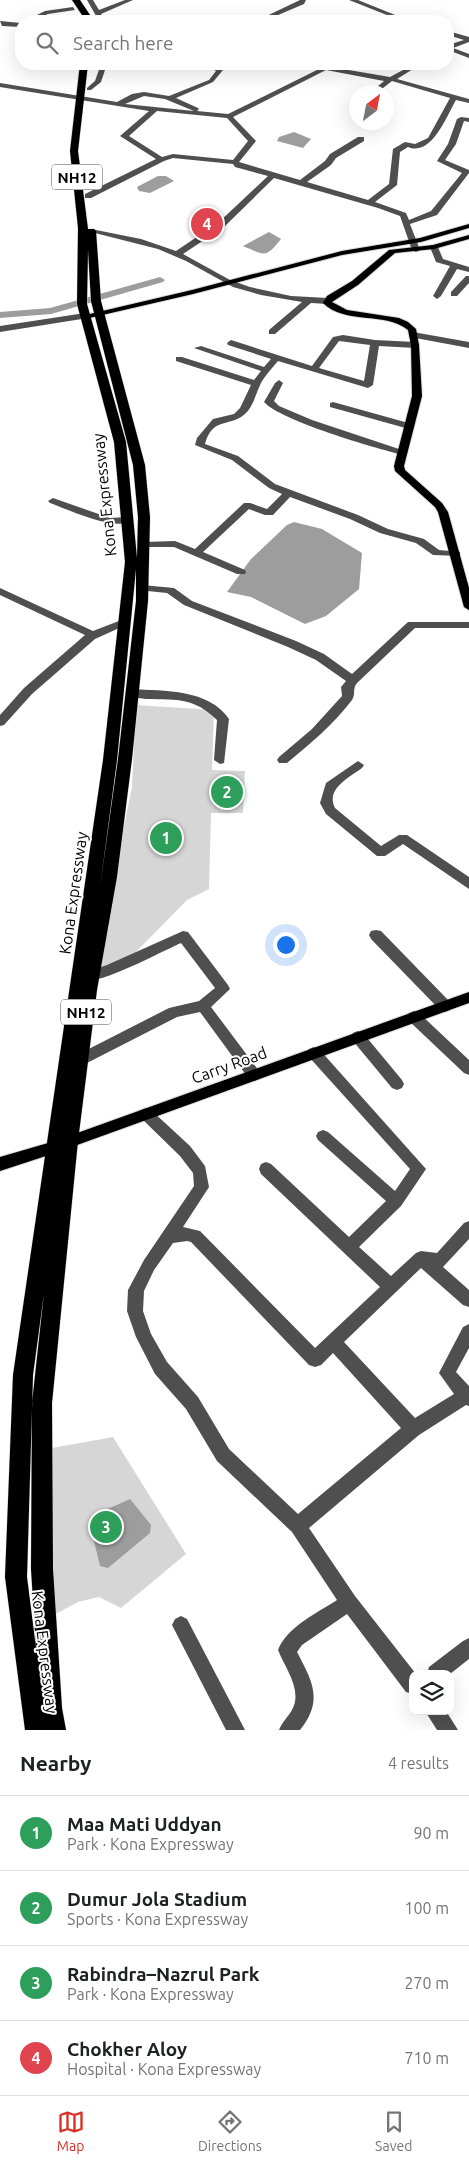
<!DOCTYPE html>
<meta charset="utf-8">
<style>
:root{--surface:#fff;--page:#f6f6f6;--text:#202124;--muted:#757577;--line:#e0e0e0;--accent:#d93025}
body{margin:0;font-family:Ubuntu,sans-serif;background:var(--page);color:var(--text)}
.controls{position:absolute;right:15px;bottom:15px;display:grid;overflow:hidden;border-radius:10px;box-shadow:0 5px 20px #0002}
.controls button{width:45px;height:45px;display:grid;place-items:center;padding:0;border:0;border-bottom:1px solid var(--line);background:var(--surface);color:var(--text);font:25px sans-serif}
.compass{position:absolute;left:349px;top:85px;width:45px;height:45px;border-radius:50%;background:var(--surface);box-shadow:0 5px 20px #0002;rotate:32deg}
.you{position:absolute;left:285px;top:944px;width:18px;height:18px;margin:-12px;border:4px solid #fff;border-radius:50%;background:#1a73e8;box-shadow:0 0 0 8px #1a73e833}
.badge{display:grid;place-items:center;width:32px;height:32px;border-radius:50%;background:var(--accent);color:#fff;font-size:16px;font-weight:700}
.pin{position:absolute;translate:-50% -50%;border:2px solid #fff;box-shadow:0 1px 5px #0006}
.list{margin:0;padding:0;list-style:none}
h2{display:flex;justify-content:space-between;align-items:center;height:65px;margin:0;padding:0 20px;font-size:21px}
h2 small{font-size:16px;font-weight:400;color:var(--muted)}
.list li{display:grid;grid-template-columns:32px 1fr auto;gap:15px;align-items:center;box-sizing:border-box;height:75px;padding:0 20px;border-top:1px solid var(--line)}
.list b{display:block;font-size:19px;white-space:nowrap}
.list p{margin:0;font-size:16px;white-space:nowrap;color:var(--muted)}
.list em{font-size:16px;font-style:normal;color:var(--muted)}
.icon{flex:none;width:28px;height:28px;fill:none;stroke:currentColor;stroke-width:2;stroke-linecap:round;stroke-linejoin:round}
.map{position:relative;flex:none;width:469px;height:1730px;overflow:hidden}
.search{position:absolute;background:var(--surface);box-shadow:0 5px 20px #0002;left:15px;right:15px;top:15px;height:55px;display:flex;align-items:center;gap:12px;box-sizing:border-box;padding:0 18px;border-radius:20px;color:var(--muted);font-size:19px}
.sheet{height:365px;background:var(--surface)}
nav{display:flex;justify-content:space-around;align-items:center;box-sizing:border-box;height:70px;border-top:1px solid var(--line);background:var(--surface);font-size:14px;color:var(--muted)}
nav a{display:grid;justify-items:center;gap:2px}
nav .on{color:var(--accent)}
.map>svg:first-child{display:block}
.green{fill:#d6d6d6}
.water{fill:#9d9d9d}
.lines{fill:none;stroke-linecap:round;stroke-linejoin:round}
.canal{fill:#9d9d9d;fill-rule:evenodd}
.major-casing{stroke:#dbdbdb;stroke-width:2}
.highway-casing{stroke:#dbdbdb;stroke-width:1}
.minor{fill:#4f4f4f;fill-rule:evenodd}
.major{fill:#000;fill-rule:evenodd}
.highway{fill:#000;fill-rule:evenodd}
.labels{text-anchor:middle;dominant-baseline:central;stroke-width:4;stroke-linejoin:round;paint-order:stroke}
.shield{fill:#fff;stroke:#4c4c4c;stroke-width:1}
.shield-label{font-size:15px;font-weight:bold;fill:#000}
.street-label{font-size:16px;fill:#000;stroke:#fff}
</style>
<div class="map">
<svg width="469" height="1730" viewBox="0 0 469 1730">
<rect width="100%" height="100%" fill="#fff"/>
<!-- green -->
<path class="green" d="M 136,705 L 214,710 L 212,770 L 245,771 L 243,813 L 211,813 L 209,889 L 187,900 L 128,960 L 94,974 L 132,787 Z
M 113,1437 L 186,1554 L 121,1608 L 99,1597 L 78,1602 L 46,1619 L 52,1448 Z"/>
<!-- water -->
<path class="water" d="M 294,132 L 311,139 L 303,148 L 277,141 L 279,137 Z
M 158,176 L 166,176 L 174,181 L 150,193 L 139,191 L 137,187 Z
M 269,232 L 281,239 C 265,259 265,255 243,246 Z
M 294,522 L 322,529 L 362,553 L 359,589 L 326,616 L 305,624 L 251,597 L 227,592 L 251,559 L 287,525 Z
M 130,1499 L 151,1525 L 150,1533 L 108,1568 L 100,1566 L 94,1541 L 92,1516 Z"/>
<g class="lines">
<!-- canal -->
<path class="canal" d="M 160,277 L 165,280 L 163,282 L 51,314 L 0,318 L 0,312 L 50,308 Z"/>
<defs>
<path id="major" d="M 469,224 L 469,228 L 421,242 L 342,255 L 193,294 L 85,319 L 81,316 L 192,290 L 342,251 L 420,238 Z
M 469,235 L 469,239 L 434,249 L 395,253 L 358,285 L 332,302 L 347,310 L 399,318 L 408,322 L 416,329 L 419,345 L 422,396 L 404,466 L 405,470 L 442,503 L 448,512 L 469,588 L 469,610 L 464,607 L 438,512 L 435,507 L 395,471 L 394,466 L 412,396 L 411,345 L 408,330 C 384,311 345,325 323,303 L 327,296 L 352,281 L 389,250 L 433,245 Z
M 469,992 L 469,1003 L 55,1153 L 0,1171 L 0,1157 L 55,1141 Z"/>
<path id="highway" d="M 72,0 L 80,0 L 94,21 L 86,21 Z
M 80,64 L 88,64 L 78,151 L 88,229 L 94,229 L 96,231 L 101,301 L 145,465 L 150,517 L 148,601 L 132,759 L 117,877 L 97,990 L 78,1141 L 52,1403 L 53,1569 L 62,1708 L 66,1730 L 25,1730 L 5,1577 L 13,1375 L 103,760 L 125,562 L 114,442 L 77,304 L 78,228 L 70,151 ZM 88,250 L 91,301 L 133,465 L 138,517 L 137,558 L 126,442 L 87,304 ZM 136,569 L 136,601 L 118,759 L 100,887 L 117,760 ZM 44,1293 L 32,1403 L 31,1569 L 36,1648 L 27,1577 L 33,1375 Z"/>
</defs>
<!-- major casing -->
<use href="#major" class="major-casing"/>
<!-- highway casing -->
<use href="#highway" class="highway-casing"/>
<!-- minor -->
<path class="minor" d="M 87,0 L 93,0 L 99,10 L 125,0 L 133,0 L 101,14 L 105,21 L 99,21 Z
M 300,0 L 306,0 L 304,4 L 264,21 L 256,21 Z
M 349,0 L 358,0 L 410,21 L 402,21 Z
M 73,7 L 75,10 L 48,14 L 33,21 L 25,21 L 45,11 Z
M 137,18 L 139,21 L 133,21 L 135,19 Z
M 0,21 L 21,23 L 21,27 L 2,26 Z
M 448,31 L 469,37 L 469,42 L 453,48 L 469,54 L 469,58 L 448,50 L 448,45 L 464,40 L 448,35 Z
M 101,64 L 107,64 L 101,82 L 91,90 L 87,90 L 87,88 L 95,81 Z
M 203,64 L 211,64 L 223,70 L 213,82 L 176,98 L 198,108 L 199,109 L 197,111 L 228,114 L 325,66 L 390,77 L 414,64 L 421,64 L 397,79 L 469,99 L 469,103 L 456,100 C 447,115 432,157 408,147 L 400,152 L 397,185 L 375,202 L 406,213 L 409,220 L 431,211 L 462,173 L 437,161 L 448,144 L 457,119 L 461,117 L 469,118 L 469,122 L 464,121 L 456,144 L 445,160 L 469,170 L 469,173 L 437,215 L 410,224 L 420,250 L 416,252 L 412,250 L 400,216 L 378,208 L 274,178 L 225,226 L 183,254 L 230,280 L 250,287 L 291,296 L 328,298 L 332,301 L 328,304 L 311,303 L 275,334 L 269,334 L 269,330 L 302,302 L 261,295 L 233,287 L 186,261 L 158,249 L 87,231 L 91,229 L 141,239 L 176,251 L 219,222 L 268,176 L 235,167 L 233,164 L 173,158 L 164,161 L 91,198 L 85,198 L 85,194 L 156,159 L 120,136 L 149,111 L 0,87 L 0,83 L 117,102 L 132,94 L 144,92 L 169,96 L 209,80 L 216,71 ZM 326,70 L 384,81 L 371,92 L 378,92 L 392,81 L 450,98 L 428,138 L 415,144 L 405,142 L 393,149 L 389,184 L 368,200 L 307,182 L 331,165 L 336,158 L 364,141 L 364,137 L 358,137 L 330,154 L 325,161 L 300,180 L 239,162 L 256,141 L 233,117 ZM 144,96 L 165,99 L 194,111 L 125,104 ZM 157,111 L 227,118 L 248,141 L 233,160 L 173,154 L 162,157 L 129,136 Z
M 431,245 L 437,245 L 443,259 L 469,267 L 469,272 L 457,269 L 441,296 L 437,299 L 433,296 L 450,266 L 436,262 L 430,247 Z
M 466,276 L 469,276 L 469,283 L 457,296 L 451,296 L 451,292 Z
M 85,313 L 88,314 L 88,318 L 0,332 L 0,326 Z
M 413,332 L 469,342 L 469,348 L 410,337 L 409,335 Z
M 343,335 L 375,340 L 415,342 L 419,345 L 415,348 L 379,346 L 373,385 L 368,388 L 278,361 C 272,368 265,376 261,383 C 255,395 253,410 241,417 C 226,426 212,419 205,444 L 238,456 L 275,484 L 358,515 L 388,529 L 424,539 L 439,550 L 460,552 L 460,556 L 433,555 L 416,543 L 380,533 L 350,519 L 290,497 L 273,515 L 265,515 L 249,509 L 203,552 L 245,570 L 246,572 L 245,574 L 237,574 L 174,547 L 139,547 L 139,543 L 143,542 L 175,541 L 195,549 L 244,503 L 250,503 L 267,509 L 282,494 L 269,488 L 232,460 L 195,445 L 197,438 L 213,419 L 234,414 L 240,408 L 251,385 L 176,361 L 176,357 L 182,357 L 254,380 L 261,371 L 194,348 L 201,346 L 264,367 L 271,359 L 228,345 L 227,343 L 231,340 L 312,366 L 333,337 ZM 339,341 L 370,345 L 364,381 L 319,368 Z
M 279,380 L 283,383 L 274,401 L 279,406 L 312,420 L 408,452 L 403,455 C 375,448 281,421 264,402 L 275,383 Z
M 333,402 L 412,424 L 414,426 L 409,429 L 330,407 L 330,403 Z
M 53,498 L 110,518 L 127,517 L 132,520 C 117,533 67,509 50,503 L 48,501 Z
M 142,585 L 174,588 L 192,601 L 296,641 L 324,654 L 352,674 L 408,622 L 469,622 L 469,628 L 415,628 L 357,683 C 352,689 356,694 352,700 C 334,724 310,744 287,763 L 279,763 L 277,760 L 279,757 L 312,729 L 342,696 L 341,687 L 346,681 L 316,660 L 288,647 L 184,605 L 167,593 L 138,590 L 137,588 L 138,586 Z
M 0,588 L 93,631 L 124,619 L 129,622 L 128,624 L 95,639 L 32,694 L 4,725 L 0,726 L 0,715 L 24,688 L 85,635 L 0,595 Z
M 132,689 C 164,691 209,689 229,719 L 224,763 L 220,764 L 214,760 L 217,720 C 186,689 162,705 128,696 L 126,693 Z
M 358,761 L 364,765 L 362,768 C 350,777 325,789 335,808 L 381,846 L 399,835 L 407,835 L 469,877 L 469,889 L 403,844 L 385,856 L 377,856 L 326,814 L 320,803 L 326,783 Z
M 376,930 L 381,931 L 450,1002 L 452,1006 L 450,1010 L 445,1012 L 440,1010 L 371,939 L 369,935 L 371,931 Z
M 183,931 L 188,932 L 228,985 L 230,989 L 211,1007 L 259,1071 L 261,1075 L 259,1079 L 254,1081 L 249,1079 L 200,1012 L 177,1017 L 85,1064 L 80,1066 L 75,1064 L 73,1060 L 75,1056 L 169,1008 L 199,1001 L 215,988 L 181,943 C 165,950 101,984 87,980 L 85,976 L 87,972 L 107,965 Z
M 414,1011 L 419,1013 L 469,1060 L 469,1075 L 464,1073 L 409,1021 L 407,1017 L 409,1013 Z
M 358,1031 L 363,1033 L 402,1080 L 404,1084 L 402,1088 L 397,1090 L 392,1088 L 353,1041 L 351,1037 L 353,1033 Z
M 314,1047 L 319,1049 L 426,1169 L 401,1206 L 359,1247 L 391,1276 L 416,1253 L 421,1251 L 437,1253 L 464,1223 L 469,1221 L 469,1239 L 443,1267 L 469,1290 L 469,1307 L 463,1305 L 421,1268 L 344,1342 L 415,1418 L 454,1394 L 439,1373 L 463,1327 L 469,1324 L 469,1348 L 456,1372 L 469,1386 L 469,1406 L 466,1405 L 419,1435 L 309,1528 L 355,1596 L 416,1674 L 413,1674 L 413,1694 L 406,1692 L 347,1614 L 302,1645 L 297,1652 C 312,1681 324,1700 300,1730 L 279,1730 C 282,1722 288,1717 292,1710 C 303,1690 285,1668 278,1650 C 287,1627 317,1613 337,1600 L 292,1532 L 217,1461 L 186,1409 L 155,1374 L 136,1337 L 127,1311 L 128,1290 L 144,1260 L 194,1186 L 193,1173 L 180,1156 L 141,1118 L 139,1114 L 141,1110 L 146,1108 L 151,1110 L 190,1146 L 205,1166 L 209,1187 L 183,1227 L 200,1231 L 315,1348 L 380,1287 L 261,1174 L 259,1169 L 261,1164 L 266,1162 L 271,1164 L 349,1237 L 386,1201 L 318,1140 L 316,1136 L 318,1132 L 323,1130 L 328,1132 L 395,1191 L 410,1169 L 309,1057 L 307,1053 L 309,1049 ZM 187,1241 L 191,1242 L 309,1365 L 315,1367 L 321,1365 L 333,1353 L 401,1428 L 298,1514 L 229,1449 L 198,1397 L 167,1362 L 151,1334 L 143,1311 L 144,1291 L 154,1270 L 173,1243 Z
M 181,1616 L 187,1619 L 245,1730 L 226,1730 L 172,1625 L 175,1619 Z
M 469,1638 L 469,1659 L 450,1674 L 427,1674 L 429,1667 L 463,1641 Z
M 425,1711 L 446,1711 L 458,1730 L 437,1730 Z"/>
<!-- major -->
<use href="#major" class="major"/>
<!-- highway -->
<use href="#highway" class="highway"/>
</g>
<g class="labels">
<!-- shield labels -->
<g class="shield">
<rect x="52" y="164.5" width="50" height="25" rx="4"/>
<rect x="61" y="999.5" width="50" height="25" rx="4"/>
</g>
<g class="shield-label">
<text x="77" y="177">NH12</text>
<text x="86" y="1012">NH12</text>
</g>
<!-- street labels -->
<g class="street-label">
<text transform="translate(104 495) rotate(-96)">Kona Expressway</text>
<text transform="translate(73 893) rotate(-82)">Kona Expressway</text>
<text transform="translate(229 1065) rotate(-20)">Carry Road</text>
<text transform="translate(45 1652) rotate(83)">Kona Expressway</text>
</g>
</g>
</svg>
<div class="controls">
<button><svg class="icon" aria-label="layers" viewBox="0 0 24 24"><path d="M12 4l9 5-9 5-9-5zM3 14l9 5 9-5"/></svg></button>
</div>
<svg class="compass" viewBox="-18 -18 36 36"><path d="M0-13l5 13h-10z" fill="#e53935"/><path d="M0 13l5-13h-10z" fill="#757577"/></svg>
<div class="you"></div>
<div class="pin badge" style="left:166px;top:838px;background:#2e9e5b">1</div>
<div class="pin badge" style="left:227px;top:792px;background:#2e9e5b">2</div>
<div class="pin badge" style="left:106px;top:1527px;background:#2e9e5b">3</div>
<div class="pin badge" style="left:207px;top:224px;background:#e0444e">4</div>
<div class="search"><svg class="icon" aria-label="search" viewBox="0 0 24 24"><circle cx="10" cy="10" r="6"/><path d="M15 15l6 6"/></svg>Search here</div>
</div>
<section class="sheet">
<h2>Nearby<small>4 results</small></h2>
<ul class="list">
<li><span class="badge" style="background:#2e9e5b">1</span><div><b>Maa Mati Uddyan</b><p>Park · Kona Expressway</p></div><em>90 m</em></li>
<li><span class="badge" style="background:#2e9e5b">2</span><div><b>Dumur Jola Stadium</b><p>Sports · Kona Expressway</p></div><em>100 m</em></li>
<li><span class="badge" style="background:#2e9e5b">3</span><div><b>Rabindra–Nazrul Park</b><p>Park · Kona Expressway</p></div><em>270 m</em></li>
<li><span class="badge" style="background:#e0444e">4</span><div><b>Chokher Aloy</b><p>Hospital · Kona Expressway</p></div><em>710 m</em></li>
</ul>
</section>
<nav>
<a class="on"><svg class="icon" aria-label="map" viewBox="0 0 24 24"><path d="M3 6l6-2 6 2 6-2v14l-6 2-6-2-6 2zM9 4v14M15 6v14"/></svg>Map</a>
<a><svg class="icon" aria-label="directions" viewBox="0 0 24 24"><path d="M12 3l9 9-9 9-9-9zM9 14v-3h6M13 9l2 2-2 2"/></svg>Directions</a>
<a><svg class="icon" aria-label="saved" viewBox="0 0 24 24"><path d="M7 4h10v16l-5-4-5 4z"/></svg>Saved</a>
</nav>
